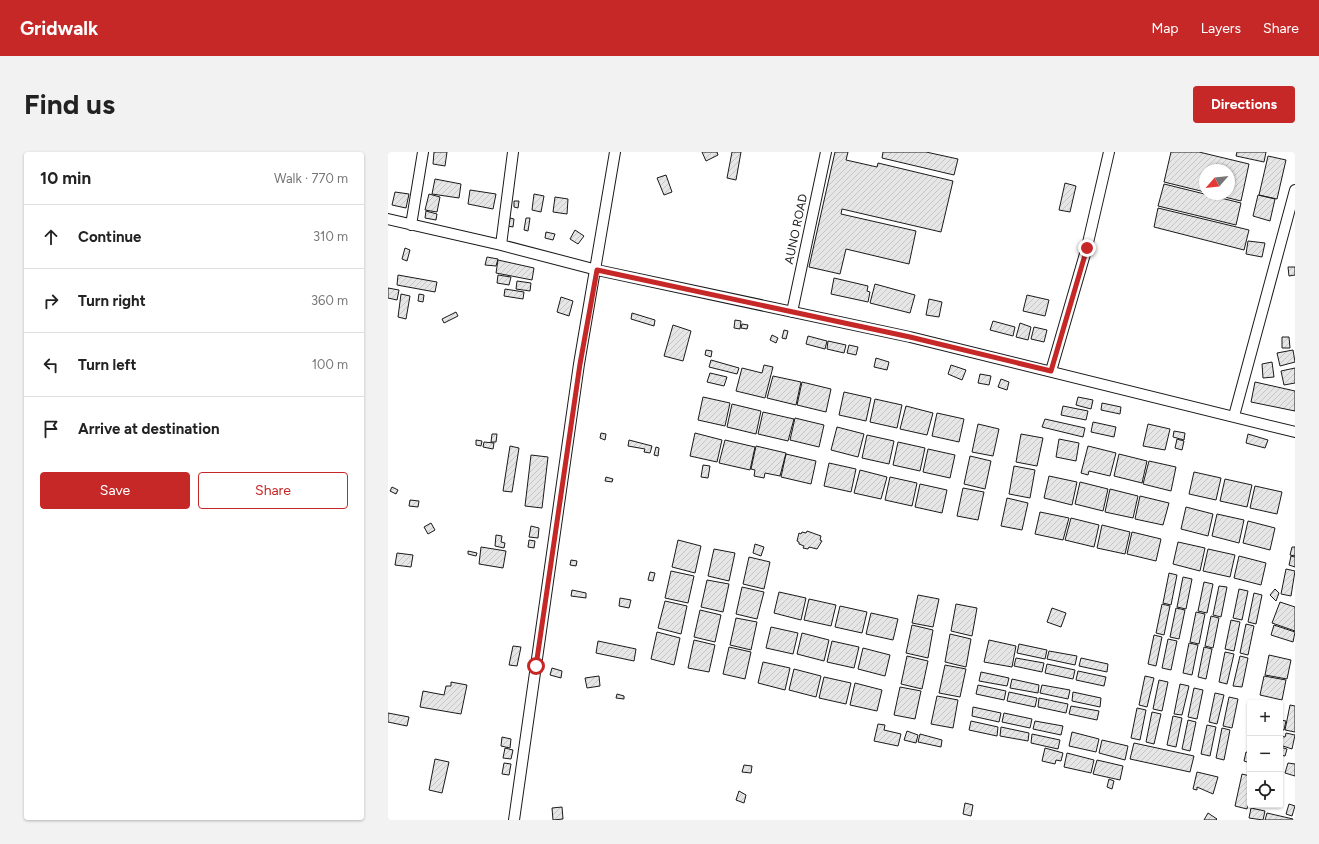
<!DOCTYPE html>
<meta charset="utf-8">
<style>
:root{--surface:#fff;--page:#f2f2f2;--text:#222;--muted:#767676;--line:#e0e0e0;--accent:#c62828}
body{margin:0;font-family:Figtree,sans-serif;background:var(--page);color:var(--text)}
.controls{position:absolute;right:12px;bottom:12px;display:grid;overflow:hidden;border-radius:4px;box-shadow:0 1px 3px #0004}
.controls button{width:36px;height:36px;display:grid;place-items:center;padding:0;border:0;border-bottom:1px solid var(--line);background:var(--surface);color:var(--text);font:20px sans-serif}
.compass{position:absolute;left:811px;top:12px;width:36px;height:36px;border-radius:50%;background:var(--surface);box-shadow:0 1px 3px #0004;rotate:242deg}
.stop{position:absolute;width:12px;height:12px;margin:-9px;border:3px solid #c62828;border-radius:50%;background:#fff}
.stop.end{background:#c62828;border-color:#fff;box-shadow:0 1px 4px #0008}
.list{margin:0;padding:0;list-style:none}
h2{display:flex;justify-content:space-between;align-items:center;height:52px;margin:0;padding:0 16px;font-size:17px}
h2 small{font-size:13px;font-weight:400;color:var(--muted)}
.list li{display:grid;grid-template-columns:26px 1fr auto;gap:12px;align-items:center;box-sizing:border-box;height:64px;padding:0 16px;border-top:1px solid var(--line)}
.list b{display:block;font-size:15px;white-space:nowrap}
.list em{font-size:13px;font-style:normal;color:var(--muted)}
.actions{display:flex;gap:8px;padding:12px 16px}
.actions a{flex:1;padding:9px 0;border:1px solid var(--accent);border-radius:4px;text-align:center;font-size:14px;color:var(--accent)}
.actions .main{background:var(--accent);color:#fff}
.icon{flex:none;width:22px;height:22px;fill:none;stroke:currentColor;stroke-width:2;stroke-linecap:round;stroke-linejoin:round}
.map{position:relative;flex:none;width:907px;height:668px;overflow:hidden;border-radius:4px}
header{display:flex;align-items:center;gap:24px;box-sizing:border-box;height:56px;padding:0 20px;background:var(--accent);color:#fff}
header strong{font-size:19px}
nav{display:flex;gap:22px;margin-inline-start:auto;font-size:14px}
.intro{display:flex;align-items:center;justify-content:space-between;box-sizing:border-box;height:96px;padding:0 24px}
h1{margin:0;font-size:28px}
.button{padding:10px 18px;border-radius:4px;background:var(--accent);color:#fff;font-size:14px;font-weight:700}
main{display:flex;gap:24px;padding:0 24px}
aside{flex:1;background:var(--surface);border-radius:4px;box-shadow:0 1px 3px #0004}
.map>svg:first-child{display:block}
.building{fill:url(#building-hatch);stroke:#1a1a1a}
.lines{fill:none;stroke-linecap:round;stroke-linejoin:round}
.minor-casing{stroke:#1a1a1a;stroke-width:12}
.minor{stroke:#fff;stroke-width:10}
.route{stroke:#c62828;stroke-width:5}
.labels{text-anchor:middle;dominant-baseline:central;stroke-width:3;stroke-linejoin:round;paint-order:stroke}
.street-label{font-size:12px;fill:#1a1a1a;stroke:#fff}
</style>
<header>
<strong>Gridwalk</strong>
<nav><a>Map</a><a>Layers</a><a>Share</a></nav>
</header>
<div class="intro"><h1>Find us</h1><a class="button">Directions</a></div>
<main>
<aside>
<h2>10 min<small>Walk · 770 m</small></h2>
<ul class="list">
<li><svg class="icon" aria-label="ahead" viewBox="0 0 24 24"><path d="M12 20V5M6 11l6-6 6 6"/></svg><div><b>Continue</b></div><em>310 m</em></li>
<li><svg class="icon" aria-label="right" viewBox="0 0 24 24"><path d="M7 20v-9h11M14 6l5 5-5 5"/></svg><div><b>Turn right</b></div><em>360 m</em></li>
<li><svg class="icon" aria-label="left" viewBox="0 0 24 24"><path d="M17 20v-9H6M10 6l-5 5 5 5"/></svg><div><b>Turn left</b></div><em>100 m</em></li>
<li><svg class="icon" aria-label="arrive" viewBox="0 0 24 24"><path d="M6 21V4h12l-3 4 3 4H6"/></svg><div><b>Arrive at destination</b></div></li>
</ul>
<div class="actions"><a class="main">Save</a><a>Share</a></div>
</aside>
<div class="map">
<svg width="907" height="668" viewBox="0 0 907 668">
<defs>
<pattern id="building-hatch" width="6" height="6" patternUnits="userSpaceOnUse"><rect width="6" height="6" fill="#e6e6e6"/><path d="M-1 1l2-2M0 6l6-6M5 7l2-2" fill="none" stroke="#c5c5c5"/></pattern>
</defs>
<rect width="100%" height="100%" fill="#fff"/>
<!-- building -->
<path class="building" d="M 46,0 L 59,0 L 57,14 L 45,12 Z
M 314,0 L 329,0 L 330,3 L 318,9 Z
M 344,0 L 353,0 L 348,28 L 339,26 Z
M 447,0 L 460,0 L 458,8 L 489,15 L 490,11 L 565,29 L 553,80 L 454,57 L 453,62 L 528,79 L 521,112 L 458,97 L 452,122 L 421,115 Z
M 495,0 L 538,0 L 570,7 L 566,23 L 494,6 Z
M 783,0 L 811,0 L 861,12 L 853,49 L 824,42 L 841,42 L 841,18 L 817,18 L 817,40 L 776,30 Z
M 849,0 L 878,0 L 876,10 L 848,4 Z
M 880,4 L 898,8 L 889,47 L 871,43 Z
M 278,23 L 284,40 L 276,43 L 269,26 Z
M 47,27 L 73,32 L 71,46 L 44,42 Z
M 677,31 L 688,34 L 682,60 L 671,58 Z
M 776,32 L 853,51 L 848,73 L 770,54 Z
M 82,38 L 108,42 L 105,57 L 80,52 Z
M 7,40 L 21,42 L 18,56 L 4,53 Z
M 41,42 L 52,45 L 49,60 L 37,58 Z
M 146,42 L 156,44 L 153,60 L 144,58 Z
M 870,43 L 887,47 L 882,69 L 865,64 Z
M 167,45 L 180,47 L 179,62 L 165,60 Z
M 126,49 L 131,49 L 130,56 L 126,55 Z
M 770,56 L 861,78 L 856,98 L 766,75 Z
M 38,59 L 49,62 L 48,68 L 37,66 Z
M 122,66 L 126,67 L 125,75 L 120,74 Z
M 138,66 L 142,66 L 140,79 L 136,78 Z
M 187,78 L 196,84 L 190,92 L 182,87 Z
M 158,80 L 167,82 L 165,88 L 157,86 Z
M 860,89 L 877,91 L 874,105 L 858,102 Z
M 17,96 L 22,98 L 19,109 L 14,107 Z
M 99,105 L 110,107 L 108,114 L 97,113 Z
M 110,108 L 146,116 L 144,128 L 108,121 Z
M 900,115 L 907,115 L 907,123 L 901,124 Z
M 10,123 L 49,130 L 47,140 L 9,133 Z
M 110,123 L 123,125 L 121,133 L 109,131 Z
M 446,126 L 480,134 L 479,139 L 482,140 L 480,150 L 443,142 Z
M 129,129 L 143,131 L 142,139 L 128,137 Z
M 487,132 L 527,143 L 522,161 L 482,151 Z
M 0,136 L 11,138 L 9,148 L 0,146 Z
M 117,137 L 136,140 L 135,147 L 116,144 Z
M 13,142 L 22,144 L 18,167 L 10,165 Z
M 31,142 L 36,143 L 35,150 L 30,149 Z
M 639,143 L 661,148 L 657,164 L 635,159 Z
M 173,145 L 185,149 L 181,164 L 169,160 Z
M 541,147 L 554,150 L 551,165 L 538,163 Z
M 68,160 L 70,164 L 56,171 L 54,167 Z
M 244,161 L 267,168 L 266,174 L 243,167 Z
M 347,168 L 353,169 L 352,177 L 346,176 Z
M 605,169 L 627,175 L 625,184 L 602,178 Z
M 632,171 L 643,175 L 640,188 L 628,185 Z
M 354,172 L 360,173 L 359,177 L 353,176 Z
M 285,173 L 303,179 L 295,209 L 276,204 Z
M 646,175 L 659,178 L 656,190 L 643,187 Z
M 396,178 L 400,179 L 398,187 L 394,186 Z
M 384,183 L 390,186 L 388,191 L 382,188 Z
M 420,184 L 439,189 L 437,197 L 418,192 Z
M 894,185 L 901,185 L 902,196 L 894,196 Z
M 440,189 L 458,193 L 456,201 L 439,197 Z
M 461,193 L 470,195 L 468,203 L 459,201 Z
M 318,198 L 324,199 L 323,205 L 317,203 Z
M 905,198 L 907,210 L 892,214 L 889,201 Z
M 488,206 L 501,210 L 499,218 L 486,215 Z
M 323,208 L 351,216 L 349,222 L 321,215 Z
M 884,210 L 886,225 L 875,226 L 874,212 Z
M 376,213 L 385,215 L 377,246 L 348,239 L 354,216 L 374,221 Z
M 563,213 L 578,218 L 574,228 L 560,222 Z
M 907,216 L 907,231 L 896,233 L 893,219 Z
M 322,221 L 339,225 L 336,234 L 319,230 Z
M 592,222 L 603,224 L 601,233 L 590,231 Z
M 385,224 L 413,230 L 408,253 L 379,246 Z
M 613,227 L 621,230 L 619,238 L 610,235 Z
M 414,230 L 443,237 L 438,260 L 409,253 Z
M 867,230 L 907,239 L 907,259 L 863,250 Z
M 456,240 L 483,246 L 478,269 L 451,263 Z
M 315,245 L 342,251 L 337,274 L 310,268 Z
M 690,245 L 705,248 L 703,257 L 688,253 Z
M 487,247 L 514,253 L 509,276 L 482,270 Z
M 714,251 L 733,255 L 732,262 L 713,258 Z
M 344,252 L 373,259 L 368,282 L 339,275 Z
M 518,254 L 545,261 L 539,283 L 512,277 Z
M 675,254 L 700,259 L 698,268 L 673,263 Z
M 375,260 L 406,267 L 400,289 L 370,282 Z
M 549,261 L 576,267 L 571,290 L 544,284 Z
M 407,266 L 436,273 L 431,295 L 402,288 Z
M 657,267 L 697,276 L 695,285 L 654,275 Z
M 705,270 L 728,275 L 726,285 L 703,280 Z
M 590,272 L 611,277 L 605,304 L 584,300 Z
M 760,272 L 782,277 L 777,298 L 755,294 Z
M 449,275 L 476,282 L 470,305 L 443,298 Z
M 786,279 L 797,281 L 796,288 L 785,285 Z
M 213,281 L 218,282 L 217,288 L 212,286 Z
M 307,281 L 334,288 L 329,310 L 302,304 Z
M 104,282 L 109,282 L 108,290 L 103,290 Z
M 633,282 L 655,286 L 649,314 L 628,310 Z
M 860,282 L 880,288 L 877,296 L 858,291 Z
M 479,283 L 506,289 L 501,312 L 474,306 Z
M 671,287 L 691,291 L 688,309 L 668,305 Z
M 789,287 L 796,289 L 794,298 L 787,296 Z
M 88,288 L 94,289 L 93,294 L 88,293 Z
M 241,288 L 264,294 L 262,301 L 256,300 L 257,297 L 240,294 Z
M 337,288 L 367,295 L 362,318 L 331,311 Z
M 96,290 L 106,291 L 105,297 L 95,295 Z
M 510,290 L 537,296 L 532,319 L 505,313 Z
M 122,294 L 131,296 L 124,340 L 115,339 Z
M 368,294 L 398,301 L 392,324 L 377,321 L 376,326 L 366,324 L 367,318 L 363,317 Z
M 700,294 L 728,301 L 722,324 L 701,319 L 700,323 L 693,321 Z
M 268,295 L 271,296 L 270,304 L 266,303 Z
M 540,297 L 567,303 L 562,326 L 535,320 Z
M 398,302 L 428,309 L 423,332 L 393,325 Z
M 731,302 L 759,309 L 754,331 L 726,324 Z
M 143,303 L 160,305 L 154,356 L 137,354 Z
M 582,304 L 603,309 L 597,337 L 576,332 Z
M 761,309 L 788,315 L 783,339 L 755,332 Z
M 441,311 L 468,317 L 463,340 L 436,334 Z
M 315,313 L 322,314 L 320,326 L 313,325 Z
M 626,314 L 647,318 L 642,346 L 621,342 Z
M 472,318 L 499,325 L 493,347 L 466,341 Z
M 806,320 L 833,326 L 828,348 L 801,342 Z
M 661,324 L 689,330 L 684,353 L 656,346 Z
M 218,325 L 225,327 L 224,330 L 217,329 Z
M 502,325 L 529,331 L 524,354 L 497,348 Z
M 837,327 L 864,333 L 859,355 L 832,349 Z
M 692,330 L 720,337 L 715,359 L 687,352 Z
M 532,332 L 559,338 L 554,361 L 527,355 Z
M 867,334 L 894,340 L 889,362 L 862,356 Z
M 4,335 L 10,338 L 8,342 L 2,339 Z
M 575,336 L 596,340 L 590,368 L 569,364 Z
M 722,337 L 750,344 L 745,366 L 717,360 Z
M 752,344 L 781,351 L 775,373 L 747,367 Z
M 619,346 L 640,351 L 634,378 L 613,374 Z
M 22,348 L 31,349 L 30,355 L 21,354 Z
M 798,355 L 825,362 L 820,384 L 793,377 Z
M 652,360 L 681,366 L 675,388 L 647,382 Z
M 829,362 L 856,368 L 851,391 L 824,384 Z
M 683,366 L 711,373 L 706,395 L 677,388 Z
M 860,369 L 887,376 L 882,398 L 855,391 Z
M 43,371 L 47,378 L 40,382 L 36,375 Z
M 714,373 L 742,380 L 737,402 L 709,396 Z
M 143,374 L 151,376 L 150,386 L 141,385 Z
M 419,379 L 433,384 L 432,388 L 434,389 L 429,397 L 421,395 L 420,397 L 415,396 L 416,394 L 411,392 L 411,390 L 409,389 L 411,381 L 413,382 L 414,380 L 418,381 Z
M 744,380 L 773,387 L 768,409 L 739,402 Z
M 108,383 L 114,384 L 113,390 L 117,391 L 116,396 L 107,394 Z
M 141,388 L 147,389 L 146,396 L 140,395 Z
M 290,388 L 313,394 L 307,421 L 284,415 Z
M 790,390 L 817,396 L 812,419 L 785,412 Z
M 367,392 L 376,395 L 373,404 L 365,401 Z
M 93,395 L 118,399 L 115,416 L 91,412 Z
M 904,395 L 907,395 L 907,404 L 902,403 Z
M 326,397 L 347,401 L 341,429 L 320,424 Z
M 820,397 L 847,403 L 842,425 L 815,419 Z
M 80,399 L 89,401 L 88,404 L 80,402 Z
M 9,401 L 25,403 L 23,415 L 7,413 Z
M 851,404 L 878,411 L 873,433 L 846,426 Z
M 903,404 L 907,405 L 907,415 L 901,413 Z
M 361,405 L 382,410 L 376,437 L 355,432 Z
M 183,408 L 189,409 L 188,414 L 182,413 Z
M 898,417 L 907,419 L 903,444 L 893,442 Z
M 283,419 L 306,424 L 300,451 L 277,446 Z
M 262,420 L 267,421 L 265,429 L 260,428 Z
M 781,421 L 789,423 L 783,453 L 775,451 Z
M 795,425 L 804,427 L 798,457 L 789,455 Z
M 319,428 L 341,432 L 335,460 L 313,455 Z
M 816,430 L 825,432 L 819,461 L 810,459 Z
M 831,434 L 839,435 L 833,465 L 825,463 Z
M 354,435 L 376,440 L 369,467 L 348,462 Z
M 851,437 L 860,439 L 854,468 L 845,466 Z
M 887,437 L 891,441 L 888,449 L 882,443 Z
M 184,438 L 198,441 L 198,446 L 183,444 Z
M 391,440 L 418,446 L 413,468 L 386,461 Z
M 866,441 L 874,443 L 868,472 L 860,470 Z
M 530,443 L 551,447 L 545,475 L 524,471 Z
M 232,446 L 243,448 L 241,456 L 231,454 Z
M 421,447 L 448,453 L 443,474 L 416,468 Z
M 277,449 L 299,454 L 293,482 L 270,476 Z
M 892,450 L 907,455 L 907,479 L 884,471 Z
M 568,452 L 589,456 L 584,484 L 563,479 Z
M 774,452 L 782,454 L 776,483 L 768,481 Z
M 452,454 L 479,460 L 474,481 L 447,475 Z
M 664,456 L 678,461 L 673,475 L 659,470 Z
M 788,456 L 797,458 L 791,487 L 782,485 Z
M 312,458 L 333,463 L 327,490 L 306,485 Z
M 808,460 L 817,462 L 811,492 L 802,490 Z
M 483,461 L 510,467 L 505,488 L 478,482 Z
M 823,464 L 831,466 L 825,496 L 817,494 Z
M 348,466 L 369,470 L 363,498 L 342,493 Z
M 843,468 L 852,470 L 846,499 L 837,497 Z
M 858,472 L 866,474 L 860,503 L 852,501 Z
M 524,473 L 545,478 L 540,506 L 518,501 Z
M 886,473 L 907,480 L 905,490 L 883,483 Z
M 383,475 L 410,481 L 405,502 L 378,496 Z
M 269,480 L 292,486 L 286,513 L 263,507 Z
M 414,481 L 441,488 L 436,509 L 409,502 Z
M 562,482 L 583,487 L 578,515 L 557,510 Z
M 766,483 L 774,485 L 768,514 L 760,512 Z
M 780,487 L 789,489 L 783,518 L 774,516 Z
M 306,488 L 327,493 L 321,520 L 300,516 Z
M 601,488 L 628,494 L 624,515 L 596,510 Z
M 210,489 L 248,497 L 246,509 L 208,501 Z
M 444,489 L 471,495 L 466,516 L 439,510 Z
M 801,491 L 810,493 L 804,523 L 795,521 Z
M 631,492 L 659,498 L 657,507 L 629,501 Z
M 125,494 L 133,495 L 129,514 L 121,513 Z
M 341,495 L 363,500 L 357,527 L 335,522 Z
M 816,495 L 824,497 L 818,527 L 810,525 Z
M 475,496 L 502,503 L 497,524 L 470,517 Z
M 661,499 L 689,504 L 687,513 L 659,507 Z
M 837,500 L 846,502 L 839,532 L 831,530 Z
M 881,503 L 903,508 L 899,527 L 877,523 Z
M 519,504 L 540,509 L 534,537 L 513,532 Z
M 852,504 L 860,506 L 854,535 L 845,534 Z
M 628,506 L 656,511 L 654,520 L 626,514 Z
M 693,506 L 720,512 L 719,520 L 691,514 Z
M 375,510 L 402,516 L 397,538 L 370,531 Z
M 659,512 L 687,518 L 685,527 L 657,521 Z
M 557,513 L 578,517 L 572,545 L 551,541 Z
M 164,516 L 174,519 L 173,526 L 162,523 Z
M 406,517 L 433,524 L 428,545 L 401,538 Z
M 690,519 L 718,525 L 716,534 L 688,528 Z
M 593,520 L 621,526 L 619,534 L 591,529 Z
M 211,524 L 212,534 L 199,536 L 197,526 Z
M 757,524 L 766,526 L 759,555 L 751,553 Z
M 876,524 L 898,528 L 894,548 L 872,543 Z
M 436,525 L 463,531 L 458,552 L 431,546 Z
M 624,527 L 651,533 L 650,541 L 622,536 Z
M 771,528 L 780,530 L 774,559 L 765,557 Z
M 63,530 L 79,533 L 73,562 L 32,555 L 35,539 L 56,543 L 58,534 L 63,534 Z
M 467,531 L 494,538 L 489,559 L 462,553 Z
M 792,532 L 801,534 L 794,563 L 786,562 Z
M 590,533 L 618,539 L 616,548 L 588,542 Z
M 654,533 L 682,538 L 680,547 L 652,541 Z
M 512,535 L 533,539 L 527,567 L 506,563 Z
M 806,536 L 815,538 L 809,567 L 800,565 Z
M 621,540 L 649,546 L 647,555 L 619,549 Z
M 685,540 L 713,546 L 712,555 L 684,549 Z
M 827,541 L 836,543 L 829,572 L 821,570 Z
M 229,542 L 236,544 L 236,547 L 228,546 Z
M 549,544 L 570,548 L 565,576 L 543,572 Z
M 841,545 L 850,547 L 844,576 L 835,574 Z
M 651,546 L 680,552 L 678,561 L 650,555 Z
M 902,553 L 907,554 L 907,580 L 897,578 Z
M 683,554 L 711,559 L 709,568 L 681,562 Z
M 585,555 L 613,561 L 611,570 L 584,564 Z
M 749,556 L 758,558 L 752,588 L 743,586 Z
M 764,560 L 773,562 L 766,592 L 758,590 Z
M 0,561 L 21,565 L 19,574 L 0,570 Z
M 616,561 L 644,567 L 642,576 L 614,570 Z
M 785,564 L 794,566 L 788,595 L 779,593 Z
M 800,568 L 808,570 L 802,599 L 794,597 Z
M 892,568 L 898,569 L 896,578 L 892,577 Z
M 583,569 L 610,575 L 609,584 L 581,578 Z
M 647,569 L 675,574 L 673,583 L 645,577 Z
M 490,572 L 497,573 L 496,578 L 513,582 L 510,594 L 486,589 Z
M 819,573 L 828,575 L 822,604 L 813,602 Z
M 613,575 L 641,581 L 640,589 L 612,584 Z
M 834,576 L 842,578 L 836,608 L 828,606 Z
M 519,579 L 530,583 L 528,591 L 516,588 Z
M 684,580 L 711,587 L 708,600 L 681,594 Z
M 898,581 L 907,583 L 904,597 L 892,593 L 892,584 L 897,585 Z
M 532,582 L 554,588 L 553,595 L 530,590 Z
M 644,582 L 672,588 L 670,597 L 643,591 Z
M 114,585 L 123,587 L 122,596 L 113,594 Z
M 714,588 L 740,594 L 737,608 L 711,601 Z
M 746,591 L 806,604 L 802,620 L 742,607 Z
M 892,595 L 899,597 L 897,604 L 892,603 Z
M 117,596 L 125,598 L 123,607 L 115,606 Z
M 657,596 L 675,601 L 673,609 L 668,608 L 667,612 L 654,609 Z
M 858,600 L 862,601 L 862,611 L 856,609 Z
M 679,601 L 706,608 L 703,621 L 676,615 Z
M 47,607 L 61,610 L 54,641 L 41,638 Z
M 709,608 L 735,614 L 732,628 L 705,622 Z
M 116,611 L 123,612 L 121,623 L 114,622 Z
M 900,611 L 907,612 L 907,624 L 897,621 Z
M 356,613 L 364,614 L 363,621 L 354,620 Z
M 809,620 L 830,625 L 825,642 L 809,635 L 809,638 L 805,637 Z
M 854,622 L 862,624 L 862,644 L 859,657 L 847,654 Z
M 721,627 L 726,629 L 724,637 L 719,635 Z
M 351,639 L 358,643 L 356,651 L 348,648 Z
M 577,651 L 585,653 L 583,664 L 575,662 Z
M 901,652 L 907,654 L 904,664 L 898,662 Z
M 174,655 L 175,667 L 165,668 L 164,656 Z
M 863,656 L 877,659 L 875,668 L 861,666 Z
M 820,661 L 829,667 L 828,668 L 816,668 Z
M 879,661 L 905,667 L 905,668 L 877,668 Z"/>
<g class="lines">
<defs>
<path id="minor" d="M 0,67 L 113,93 L 209,118 L 522,185 L 907,280
M 23,73 L 35,0
M 113,93 L 125,0
M 404,160 L 438,0
M 663,219 L 699,95 L 721,0
M 846,264 L 907,38
M 126,668 L 191,212 L 227,0"/>
</defs>
<!-- minor casing -->
<use href="#minor" class="minor-casing"/>
<!-- minor -->
<use href="#minor" class="minor"/>
</g>
<g class="lines">
<!-- route -->
<path class="route" d="M 148,514 L 192,212 L 209,118 L 522,185 L 663,219 L 699,96"/>
</g>
<g class="labels">
<!-- street labels -->
<g class="street-label">
<text transform="translate(408 77) rotate(-78)">AUNO ROAD</text>
</g>
</g>
</svg>
<div class="controls">
<button>+</button>
<button>−</button>
<button><svg class="icon" aria-label="locate" viewBox="0 0 24 24"><circle cx="12" cy="12" r="6"/><path d="M12 2v4M12 18v4M2 12h4M18 12h4"/></svg></button>
</div>
<svg class="compass" viewBox="-18 -18 36 36"><path d="M0-13l5 13h-10z" fill="#e53935"/><path d="M0 13l5-13h-10z" fill="#767676"/></svg>
<div class="stop" style="left:148px;top:514px"></div>
<div class="stop end" style="left:699px;top:96px"></div>
</div>
</main>
